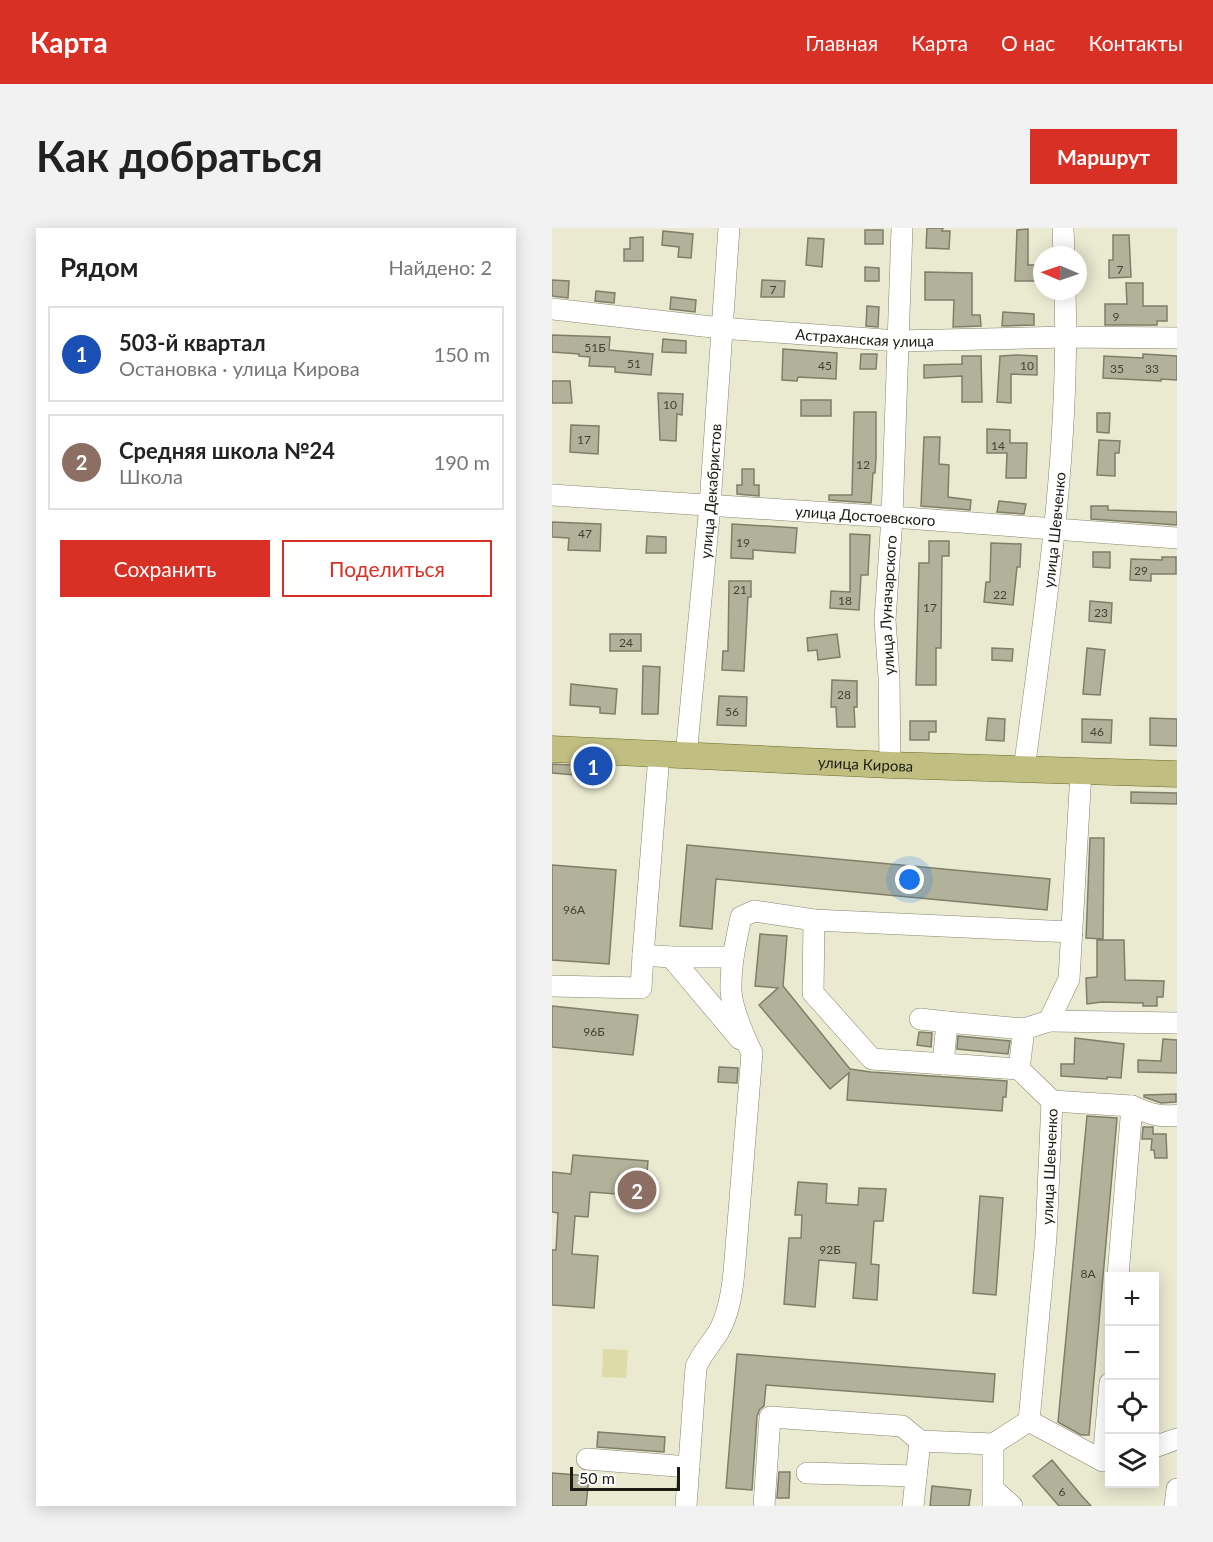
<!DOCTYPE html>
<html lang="ru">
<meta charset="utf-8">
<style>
:root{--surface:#fff;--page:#f2f2f2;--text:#222;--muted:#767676;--line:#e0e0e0;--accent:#d93025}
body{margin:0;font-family:Lato,sans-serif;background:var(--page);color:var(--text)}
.controls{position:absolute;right:18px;bottom:18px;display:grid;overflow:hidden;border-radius:0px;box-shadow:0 3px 15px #0003}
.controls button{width:54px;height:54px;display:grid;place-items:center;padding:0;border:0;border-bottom:2px solid var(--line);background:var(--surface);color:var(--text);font:30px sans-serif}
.compass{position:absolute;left:481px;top:18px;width:54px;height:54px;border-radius:50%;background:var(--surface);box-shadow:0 3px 15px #0003;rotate:272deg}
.scale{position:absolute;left:18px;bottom:15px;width:110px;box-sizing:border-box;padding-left:6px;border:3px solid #1c1c13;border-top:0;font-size:16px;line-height:21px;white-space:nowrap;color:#1c1c13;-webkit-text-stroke:4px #fff;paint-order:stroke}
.you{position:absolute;left:358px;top:652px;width:21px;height:21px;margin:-15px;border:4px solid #fff;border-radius:50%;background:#1a73e8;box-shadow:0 0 0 9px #1a73e833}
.badge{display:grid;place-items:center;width:39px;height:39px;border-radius:50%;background:var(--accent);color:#fff;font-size:20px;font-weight:700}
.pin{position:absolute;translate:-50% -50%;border:3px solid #fff;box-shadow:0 2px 6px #0006}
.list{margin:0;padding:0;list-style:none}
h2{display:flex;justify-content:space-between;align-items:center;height:78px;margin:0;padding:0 24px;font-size:26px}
h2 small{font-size:20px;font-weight:400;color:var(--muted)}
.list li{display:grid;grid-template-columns:39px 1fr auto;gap:18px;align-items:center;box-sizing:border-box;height:96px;margin:0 12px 12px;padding:0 12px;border:2px solid var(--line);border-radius:0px}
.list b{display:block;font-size:22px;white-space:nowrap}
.list p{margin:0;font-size:20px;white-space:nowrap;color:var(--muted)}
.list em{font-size:20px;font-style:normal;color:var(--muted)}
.actions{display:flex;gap:12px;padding:18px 24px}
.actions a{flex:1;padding:14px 0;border:2px solid var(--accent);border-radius:0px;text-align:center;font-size:21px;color:var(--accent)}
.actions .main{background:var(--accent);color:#fff}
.icon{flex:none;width:33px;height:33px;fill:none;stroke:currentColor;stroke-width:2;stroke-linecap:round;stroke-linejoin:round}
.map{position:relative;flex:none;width:625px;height:1278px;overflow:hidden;border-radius:0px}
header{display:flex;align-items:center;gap:36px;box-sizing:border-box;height:84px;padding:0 30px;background:var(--accent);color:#fff}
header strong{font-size:28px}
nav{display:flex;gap:33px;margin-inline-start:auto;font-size:21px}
.intro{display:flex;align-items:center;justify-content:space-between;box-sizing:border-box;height:144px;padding:0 36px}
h1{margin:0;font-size:42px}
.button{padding:15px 27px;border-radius:0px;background:var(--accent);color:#fff;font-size:21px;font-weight:700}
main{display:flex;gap:36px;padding:0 36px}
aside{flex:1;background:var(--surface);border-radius:0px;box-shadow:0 3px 15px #0003}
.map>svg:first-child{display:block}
.green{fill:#dddca8}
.building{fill:#b2b29a;stroke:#7f7e68;stroke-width:1.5}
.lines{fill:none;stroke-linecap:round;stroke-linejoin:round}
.minor-casing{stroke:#86866f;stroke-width:22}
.major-casing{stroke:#6c6925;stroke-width:27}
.minor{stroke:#fff;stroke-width:21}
.major{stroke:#c1be82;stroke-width:26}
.labels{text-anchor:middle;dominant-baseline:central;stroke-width:6;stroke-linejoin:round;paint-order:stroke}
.number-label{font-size:12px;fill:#424235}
.street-label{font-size:15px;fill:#1c1c13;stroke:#fff}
</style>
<header>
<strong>Карта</strong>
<nav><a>Главная</a><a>Карта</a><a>О нас</a><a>Контакты</a></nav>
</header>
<div class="intro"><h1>Как добраться</h1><a class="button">Маршрут</a></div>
<main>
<aside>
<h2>Рядом<small>Найдено: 2</small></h2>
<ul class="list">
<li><span class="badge" style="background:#1a4fb4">1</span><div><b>503-й квартал</b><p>Остановка · улица Кирова</p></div><em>150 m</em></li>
<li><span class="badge" style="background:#8d6e63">2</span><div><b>Средняя школа №24</b><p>Школа</p></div><em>190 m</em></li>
</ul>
<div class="actions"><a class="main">Сохранить</a><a>Поделиться</a></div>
</aside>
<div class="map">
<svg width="625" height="1278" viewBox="0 0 625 1278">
<rect width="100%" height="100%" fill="#eaead1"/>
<!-- green -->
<path class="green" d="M 51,1121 L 76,1122 L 74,1150 L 50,1149 Z"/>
<!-- building -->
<path class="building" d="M 375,0 L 391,0 L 390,3 L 398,3 L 397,21 L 374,20 Z
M 476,1 L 476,37 L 489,37 L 489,53 L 463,53 L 465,2 Z
M 313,2 L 331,2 L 331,16 L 313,16 Z
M 111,3 L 141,6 L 139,30 L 126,29 L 127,19 L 110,17 Z
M 561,7 L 577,7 L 579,49 L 557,50 L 557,32 L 561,32 Z
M 91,9 L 91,33 L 72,33 L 72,21 L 78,21 L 78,10 Z
M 256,10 L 272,11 L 270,39 L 254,37 Z
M 313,39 L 327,40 L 327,53 L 313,53 Z
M 373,44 L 420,45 L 420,87 L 428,87 L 429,98 L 401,99 L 402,72 L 373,72 Z
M 0,52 L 17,53 L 16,70 L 0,68 Z
M 210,52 L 233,53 L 232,69 L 209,69 Z
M 574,55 L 591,55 L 591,78 L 615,78 L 615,93 L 605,93 L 605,97 L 553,97 L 553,76 L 575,76 Z
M 44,63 L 63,65 L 62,75 L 43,73 Z
M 119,69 L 144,72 L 143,84 L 118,81 Z
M 315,78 L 327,79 L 326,99 L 314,98 Z
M 451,84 L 482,86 L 482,97 L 450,98 Z
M 0,107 L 58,109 L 57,122 L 101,126 L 99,147 L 63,144 L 63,139 L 37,138 L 38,129 L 27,128 L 27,126 L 0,124 Z
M 111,111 L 134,113 L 134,125 L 110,124 Z
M 231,121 L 285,125 L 284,151 L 246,149 L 245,153 L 230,152 Z
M 309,126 L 325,126 L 324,141 L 308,141 Z
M 591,126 L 625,128 L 625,152 L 609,151 L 609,153 L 551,150 L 552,128 L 591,130 Z
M 465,127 L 485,128 L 485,147 L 459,146 L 459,175 L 445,174 L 448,128 Z
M 410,128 L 429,128 L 430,174 L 410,174 L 410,148 L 372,150 L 372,137 L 410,136 Z
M 0,153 L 18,153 L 20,175 L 0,175 Z
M 106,165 L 131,166 L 130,187 L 125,186 L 124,213 L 108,212 Z
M 249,172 L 279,172 L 279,188 L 249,188 Z
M 302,184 L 324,184 L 324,229 L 323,245 L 321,245 L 319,275 L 277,272 L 277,267 L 300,267 Z
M 545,185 L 558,185 L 557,205 L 545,204 Z
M 19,197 L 47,198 L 46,226 L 18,224 Z
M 435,201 L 458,202 L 458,215 L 475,215 L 474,250 L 454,250 L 455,225 L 435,225 Z
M 372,209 L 388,209 L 387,236 L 397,237 L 396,269 L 419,272 L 418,282 L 369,278 Z
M 547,212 L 568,213 L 567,225 L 563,225 L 563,248 L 545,247 Z
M 190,241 L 202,241 L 202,257 L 207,257 L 207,268 L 185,266 L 185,257 L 190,257 Z
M 447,273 L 474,276 L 472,286 L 445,284 Z
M 539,278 L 556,278 L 556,282 L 625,284 L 625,297 L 539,291 Z
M 0,294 L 49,296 L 48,323 L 16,322 L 17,310 L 0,309 Z
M 180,296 L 245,300 L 243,325 L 201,322 L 201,331 L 179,330 Z
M 298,306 L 318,307 L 316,347 L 309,347 L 307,382 L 278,380 L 279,363 L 298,364 Z
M 95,308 L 114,309 L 114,325 L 94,325 Z
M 377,313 L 397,313 L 397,328 L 390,328 L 389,420 L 384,420 L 384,457 L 364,457 L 367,335 L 377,335 Z
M 439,315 L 469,316 L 468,339 L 465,339 L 461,377 L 432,374 L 434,354 L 438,354 Z
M 541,324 L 558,324 L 558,340 L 541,339 Z
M 610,329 L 624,329 L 624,346 L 599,346 L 599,353 L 578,352 L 579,331 L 610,332 Z
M 177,353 L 199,353 L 199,369 L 196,369 L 192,443 L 170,442 L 171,423 L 176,423 Z
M 538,373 L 560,375 L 559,395 L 537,393 Z
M 58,406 L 89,406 L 89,423 L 58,423 Z
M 285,406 L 288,429 L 266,432 L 265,422 L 256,423 L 255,410 Z
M 440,420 L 461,421 L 460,433 L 440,432 Z
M 535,420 L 553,422 L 548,467 L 531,466 Z
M 91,438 L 108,439 L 106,486 L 90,486 Z
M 280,452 L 305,453 L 305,479 L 302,479 L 303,499 L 285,499 L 284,479 L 279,479 Z
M 19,456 L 65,461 L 63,486 L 48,485 L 48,479 L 18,477 Z
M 167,468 L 195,469 L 194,498 L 165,497 Z
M 436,490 L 453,491 L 452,513 L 434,512 Z
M 598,490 L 625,491 L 625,518 L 598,517 Z
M 530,491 L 560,492 L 559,515 L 530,514 Z
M 358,493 L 384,493 L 384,504 L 377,504 L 377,512 L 358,512 Z
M 0,536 L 36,538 L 35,548 L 0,545 Z
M 579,564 L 625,565 L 625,576 L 579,575 Z
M 538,610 L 552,610 L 551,711 L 534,710 Z
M 135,617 L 498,651 L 495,682 L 164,651 L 160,701 L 128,698 Z
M 0,637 L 64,642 L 57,736 L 0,732 Z
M 208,706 L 235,708 L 231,758 L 298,841 L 319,844 L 455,853 L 454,869 L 451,869 L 450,883 L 295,872 L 297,845 L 278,861 L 207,777 L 226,760 L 203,758 Z
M 545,712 L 572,712 L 573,752 L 612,753 L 611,769 L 605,769 L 605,778 L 591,778 L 591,775 L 550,774 L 535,776 L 534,750 L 545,749 Z
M 0,778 L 86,787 L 81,827 L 0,819 Z
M 367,804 L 380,805 L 379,819 L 365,817 Z
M 406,808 L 458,813 L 456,826 L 405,821 Z
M 523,810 L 572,816 L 569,850 L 555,849 L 555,851 L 509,848 L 509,836 L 522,836 Z
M 611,811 L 625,812 L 625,845 L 586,844 L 586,832 L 609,833 Z
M 167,839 L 186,840 L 185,855 L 166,854 Z
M 624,866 L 624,874 L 609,875 L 592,869 L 592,867 Z
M 535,888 L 565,890 L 537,1207 L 529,1207 L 506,1194 Z
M 591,899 L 601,899 L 601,906 L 614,906 L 615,930 L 603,930 L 602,922 L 599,922 L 600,911 L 590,911 Z
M 21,927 L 96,933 L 93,968 L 38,964 L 36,989 L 23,988 L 20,1026 L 46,1028 L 42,1080 L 0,1077 L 0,1022 L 4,1022 L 6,985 L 0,984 L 0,944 L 19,946 Z
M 246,954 L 275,956 L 274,975 L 306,977 L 307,960 L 334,961 L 331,993 L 322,993 L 319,1036 L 327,1037 L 325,1072 L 301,1070 L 304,1035 L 267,1032 L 263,1079 L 232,1076 L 237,1010 L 249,1010 L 250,987 L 243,987 Z
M 428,968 L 451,970 L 444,1067 L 421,1065 Z
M 185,1126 L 443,1146 L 441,1174 L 214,1157 L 212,1178 L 208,1181 L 205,1188 L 200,1262 L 174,1260 Z
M 46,1204 L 113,1209 L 112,1224 L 45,1219 Z
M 500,1232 L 529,1267 L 539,1278 L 507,1278 L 481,1248 Z
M 227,1244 L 238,1244 L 237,1270 L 225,1270 Z
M 0,1245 L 37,1248 L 34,1278 L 0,1278 Z
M 380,1258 L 419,1262 L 417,1278 L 378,1278 Z"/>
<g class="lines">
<defs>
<g id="minor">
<path d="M 511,0 L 512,27"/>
<path id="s1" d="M 0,81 L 169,100 L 346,113 L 514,109 L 625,110"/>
<path id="s2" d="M 0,267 L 340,289 L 625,310"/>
<path d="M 107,527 L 91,727 L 119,729 L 181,729"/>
<path id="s3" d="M 134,528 L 158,277 L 177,0"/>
<path id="s4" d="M 338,537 L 337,449 L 333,392 L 340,289 L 350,0"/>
<path id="s5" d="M 472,542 C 493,383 518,223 513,63"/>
<path d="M 262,692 L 261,765 L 320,831 L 467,841"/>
<path d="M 119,729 L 188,811"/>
<path d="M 0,758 L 89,760 L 91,727"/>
<path d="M 368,791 L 395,794"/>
<path d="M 497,793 L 625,795"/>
<path d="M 391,836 L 395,794 L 472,801"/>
<path d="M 500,873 L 580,878 L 566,1048"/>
<path d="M 580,878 C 595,885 608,890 625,887"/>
<path d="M 477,1193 L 551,1233 L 558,1155"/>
<path d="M 602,1219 L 625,1211"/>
<path d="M 35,1231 L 137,1239"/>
<path d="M 255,1245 L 364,1248"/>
<path d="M 441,1261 L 460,1278"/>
<path d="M 134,1278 L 144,1139 C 150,1125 159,1116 167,1103 C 177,1085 180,1064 182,1044 L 200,825 C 192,808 180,782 179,763 C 178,738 184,713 189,689 L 202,683 L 262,692 L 520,704"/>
<path d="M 212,1278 L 218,1189 L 350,1198 L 368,1213"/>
<path d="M 361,1278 L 368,1213 L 441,1216"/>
<path id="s6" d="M 441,1278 L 441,1216 L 477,1193 L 494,1009 L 500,873 L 467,841 L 472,801 L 497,793 L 517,751 L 529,544"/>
<path d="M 623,1278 L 625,1261"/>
</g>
<g id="major">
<path id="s7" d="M 0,521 L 338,537 L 625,546"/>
</g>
</defs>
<!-- minor casing -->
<use href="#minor" class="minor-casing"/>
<!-- major casing -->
<use href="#major" class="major-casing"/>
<!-- minor -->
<use href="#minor" class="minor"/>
<!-- major -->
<use href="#major" class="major"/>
</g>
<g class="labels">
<!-- number labels -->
<g class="number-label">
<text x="568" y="41">7</text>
<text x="221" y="61">7</text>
<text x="564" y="88">9</text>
<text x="43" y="119">51Б</text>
<text x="82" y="135">51</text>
<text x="273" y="137">45</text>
<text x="475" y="137">10</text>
<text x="565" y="140">35</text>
<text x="600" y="140">33</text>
<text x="118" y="176">10</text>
<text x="32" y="211">17</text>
<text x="446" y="217">14</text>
<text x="311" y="236">12</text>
<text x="33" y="305">47</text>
<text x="191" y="314">19</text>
<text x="589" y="342">29</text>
<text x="188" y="361">21</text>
<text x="448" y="366">22</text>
<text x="293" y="372">18</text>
<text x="378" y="379">17</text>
<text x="549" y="384">23</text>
<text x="74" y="414">24</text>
<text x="292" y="466">28</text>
<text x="180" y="483">56</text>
<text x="545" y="503">46</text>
<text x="22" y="681">96А</text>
<text x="42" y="803">96Б</text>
<text x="278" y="1021">92Б</text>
<text x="536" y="1045">8А</text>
<text x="510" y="1263">6</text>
</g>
<!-- street labels -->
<g class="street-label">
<text stroke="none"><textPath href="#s1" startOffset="314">Астраханская улица</textPath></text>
<text stroke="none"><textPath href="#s3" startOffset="266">улица Декабристов</textPath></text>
<text stroke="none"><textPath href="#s2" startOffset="314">улица Достоевского</textPath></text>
<text stroke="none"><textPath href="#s5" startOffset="242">улица Шевченко</textPath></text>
<text stroke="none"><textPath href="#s4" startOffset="160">улица Луначарского</textPath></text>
<text stroke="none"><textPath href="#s7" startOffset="314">улица Кирова</textPath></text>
<text stroke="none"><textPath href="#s6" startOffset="360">улица Шевченко</textPath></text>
</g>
</g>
</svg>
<div class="controls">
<button>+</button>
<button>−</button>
<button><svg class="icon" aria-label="locate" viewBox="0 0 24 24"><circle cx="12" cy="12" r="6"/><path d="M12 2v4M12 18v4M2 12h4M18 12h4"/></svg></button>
<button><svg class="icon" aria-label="layers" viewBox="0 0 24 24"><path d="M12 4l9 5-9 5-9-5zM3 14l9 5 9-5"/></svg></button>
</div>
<svg class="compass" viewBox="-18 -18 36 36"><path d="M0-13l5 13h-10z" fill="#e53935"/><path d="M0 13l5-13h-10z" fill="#767676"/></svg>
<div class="scale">50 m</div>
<div class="you"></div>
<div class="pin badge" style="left:41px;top:538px;background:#1a4fb4">1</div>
<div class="pin badge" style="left:85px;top:962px;background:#8d6e63">2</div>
</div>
</main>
